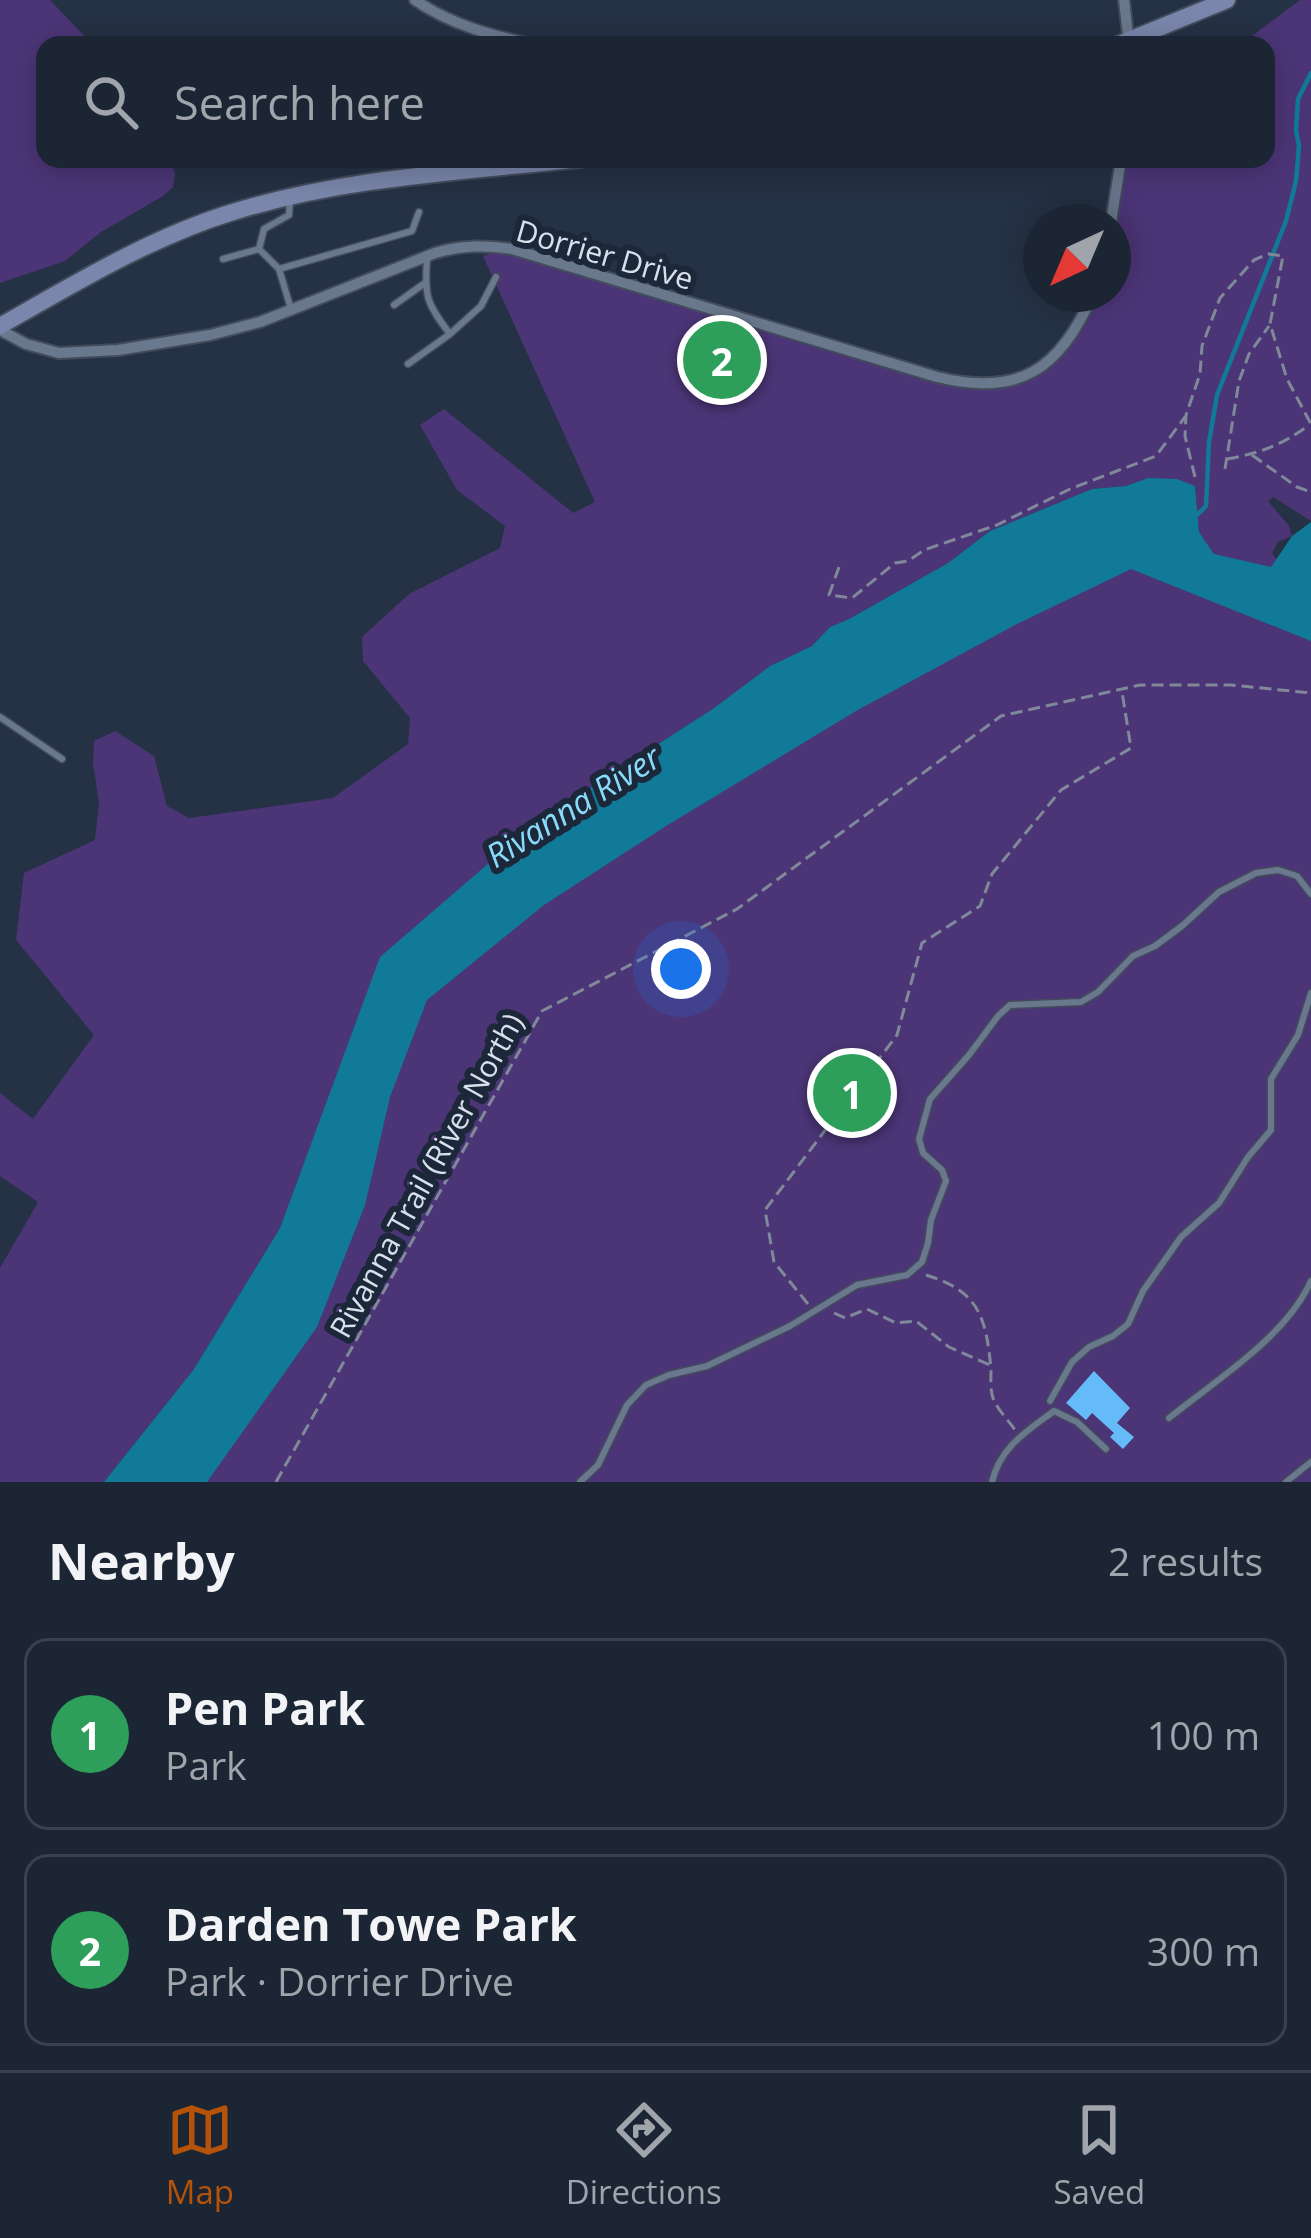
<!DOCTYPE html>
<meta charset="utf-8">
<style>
:root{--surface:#1c2533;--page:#252d3b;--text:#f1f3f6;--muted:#a0a5ac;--line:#3a424e;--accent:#b45309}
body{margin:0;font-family:"Open Sans",sans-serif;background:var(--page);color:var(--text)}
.compass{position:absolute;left:1023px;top:204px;width:108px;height:108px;border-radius:50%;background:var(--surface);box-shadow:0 6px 30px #0003;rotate:224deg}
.you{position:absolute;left:681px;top:969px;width:42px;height:42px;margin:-30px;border:9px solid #fff;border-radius:50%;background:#1a73e8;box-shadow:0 0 0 18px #1a73e833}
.badge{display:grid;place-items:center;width:78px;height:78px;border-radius:50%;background:var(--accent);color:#fff;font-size:39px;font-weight:700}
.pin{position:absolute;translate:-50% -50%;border:6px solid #fff;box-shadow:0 3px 12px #0006}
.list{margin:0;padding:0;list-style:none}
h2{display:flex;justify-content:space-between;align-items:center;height:156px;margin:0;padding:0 48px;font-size:51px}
h2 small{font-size:39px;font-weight:400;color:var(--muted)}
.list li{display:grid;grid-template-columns:78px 1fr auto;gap:36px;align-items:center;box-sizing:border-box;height:192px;margin:0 24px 24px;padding:0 24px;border:3px solid var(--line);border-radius:24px}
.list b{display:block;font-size:45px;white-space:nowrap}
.list p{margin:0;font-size:39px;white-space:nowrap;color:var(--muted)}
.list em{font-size:39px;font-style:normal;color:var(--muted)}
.icon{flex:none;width:66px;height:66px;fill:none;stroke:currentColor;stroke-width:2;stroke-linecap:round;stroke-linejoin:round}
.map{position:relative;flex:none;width:1311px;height:1482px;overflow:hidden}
.search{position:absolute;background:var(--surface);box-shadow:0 6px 30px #0003;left:36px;right:36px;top:36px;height:132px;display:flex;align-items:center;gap:30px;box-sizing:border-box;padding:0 42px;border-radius:24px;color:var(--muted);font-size:45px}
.sheet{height:588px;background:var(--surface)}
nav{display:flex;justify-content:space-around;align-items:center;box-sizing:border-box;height:168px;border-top:3px solid var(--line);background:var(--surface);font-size:33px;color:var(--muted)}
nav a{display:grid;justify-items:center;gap:6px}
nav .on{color:var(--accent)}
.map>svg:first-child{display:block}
.green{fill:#4c3577}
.water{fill:#107a98}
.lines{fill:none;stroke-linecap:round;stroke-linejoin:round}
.stream{stroke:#107a98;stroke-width:4.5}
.building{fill:#65baf8}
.lane-casing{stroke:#434c5c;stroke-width:9}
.street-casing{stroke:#434c5c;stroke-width:14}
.secondary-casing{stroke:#434c5c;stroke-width:20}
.path{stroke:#7f8999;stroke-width:3;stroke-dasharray:12 6;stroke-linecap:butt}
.lane{stroke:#6a788e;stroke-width:6}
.street{stroke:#6a788e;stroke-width:10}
.secondary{stroke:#7a86ab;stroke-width:16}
.labels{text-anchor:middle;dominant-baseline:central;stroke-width:12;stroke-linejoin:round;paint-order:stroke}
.street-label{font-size:30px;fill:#d8e0ec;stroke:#1c2739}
.water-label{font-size:33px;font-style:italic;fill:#88daf9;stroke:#1c2739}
</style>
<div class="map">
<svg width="1311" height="1482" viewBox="0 0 1311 1482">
<rect width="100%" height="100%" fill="#253144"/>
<!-- green -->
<path class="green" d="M 0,0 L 50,0 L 93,45 L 45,45 L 45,159 L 169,159 L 175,173 L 173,187 L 163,196 L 101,232 L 65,261 L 0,283 Z
M 1300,0 L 1311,0 L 1311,521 L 1273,497 L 1268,501 L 1289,526 L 1292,536 L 1278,542 L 1272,553 L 1280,564 L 1311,581 L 1311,1482 L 187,1482 L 390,1097 L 417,1008 L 525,917 L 653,824 L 1068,570 L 1212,551 L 1199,532 L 1195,487 L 1148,478 L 1126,486 L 1092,489 L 990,531 L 948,563 L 849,619 L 830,627 L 812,646 L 770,666 L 714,708 L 533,825 L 381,957 L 280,1228 L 194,1369 L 104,1482 L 0,1482 L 0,1268 L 38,1202 L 0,1176 L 0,1093 L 33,1119 L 94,1035 L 16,940 L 24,873 L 95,840 L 99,803 L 93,763 L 94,741 L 115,731 L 154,756 L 167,806 L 189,818 L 333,798 L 408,744 L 410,718 L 363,661 L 362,637 L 409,594 L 500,548 L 505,526 L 457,490 L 420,425 L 444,409 L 573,513 L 595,502 L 483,256 L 513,247 L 924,373 L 1000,382 L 1031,370 L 1056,349 L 1090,294 L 1113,294 L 1113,222 L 1119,159 L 1266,159 L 1266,45 L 1240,45 Z"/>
<!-- water -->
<path class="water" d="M 1148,478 L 1177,479 L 1195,486 L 1199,532 L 1214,554 L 1271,567 L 1292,536 L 1311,522 L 1311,641 L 1131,569 L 1015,625 L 856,711 L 666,826 L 544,905 L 427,1000 L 390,1097 L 365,1205 L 317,1327 L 207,1482 L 104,1482 L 194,1369 L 280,1228 L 380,957 L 533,825 L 714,708 L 770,666 L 812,646 L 830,627 L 849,619 L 948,563 L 990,531 L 1092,489 L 1126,486 Z"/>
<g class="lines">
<!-- stream -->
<path class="stream" d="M 1195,517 L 1206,506 L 1209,442 L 1217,395 L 1286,221 L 1296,181 L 1299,146 L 1296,131 L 1298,99 L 1311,73"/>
</g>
<!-- building -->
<path class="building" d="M 1094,1371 L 1130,1408 L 1117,1423 L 1134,1437 L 1123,1449 L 1110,1437 L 1114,1433 L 1092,1413 L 1086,1420 L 1066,1403 Z"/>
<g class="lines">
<defs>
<path id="lane" d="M 259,249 L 279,269 L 291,309
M 223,259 L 259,249 L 264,229 L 289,215 L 290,198
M 427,259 C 424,297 427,304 450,334 L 481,306 L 496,277
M 279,269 L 412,231 L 419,212
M 394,305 L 425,283
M 408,364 L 450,334
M 0,717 L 62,759
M 1050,1401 L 1072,1362 L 1089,1347 L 1113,1336 L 1128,1324 L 1143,1291 L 1181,1237 L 1219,1203 L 1248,1157 L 1271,1130 L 1271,1079 L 1298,1035 L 1311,993
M 1169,1418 C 1216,1380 1286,1337 1311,1281
M 580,1482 L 598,1465 L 627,1405 L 646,1385 L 669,1375 L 707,1366 L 790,1326 L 857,1285 L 907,1275 L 922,1262 L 928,1243 L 931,1220 L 946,1181 L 942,1170 L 923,1153 L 919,1139 L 930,1099 L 969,1055 L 998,1016 L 1010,1005 L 1081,1002 L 1098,992 L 1133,956 L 1155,946 L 1182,926 L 1219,892 L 1256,873 L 1278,870 L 1297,876 L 1311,894
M 992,1482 C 1000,1447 1027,1431 1054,1411 L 1077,1422 L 1106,1449
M 1286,1482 L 1311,1462"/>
<path id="street" d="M 415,0 C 451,25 493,36 536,45
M 1124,0 L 1129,44
M 1111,222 L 1121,159
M 0,330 L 26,344 L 59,353 L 118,350 L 210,335 L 260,322 L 435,253 C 462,245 485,245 512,249 L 937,377 C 1019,397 1060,370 1093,294"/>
<path id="secondary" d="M 1117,45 L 1227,0
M 0,326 C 74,284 151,237 233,212 C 346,177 463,172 580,159"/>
</defs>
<!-- lane casing -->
<use href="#lane" class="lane-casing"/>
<!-- street casing -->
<use href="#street" class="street-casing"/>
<!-- secondary casing -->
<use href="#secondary" class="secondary-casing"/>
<!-- path -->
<path class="path" d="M 1252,455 L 1297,487 L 1311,492
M 1227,459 C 1261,453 1282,445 1309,425
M 1225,469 L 1239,381 L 1249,354 L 1269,326
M 1195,477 L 1185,436 L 1186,415 L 1200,374 L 1202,346 L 1220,298 L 1254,260 L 1268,254 L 1283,256 L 1270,324 L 1287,379 L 1311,424
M 839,567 L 829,595 L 852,598 L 895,563 L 908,561 L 924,550 L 997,525 L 1070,489 L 1156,456 L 1185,417
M 926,1275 C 979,1291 986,1317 991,1369 C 991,1378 990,1390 993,1398 C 997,1409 1009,1421 1015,1430
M 808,1304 L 774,1262 L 765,1210 L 897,1035 L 922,943 L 980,906 L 992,874 L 1061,790 L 1131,748 L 1122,692
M 834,1313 L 845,1318 L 867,1309 L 896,1323 L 916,1321 L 949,1347 L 990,1365
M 276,1482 L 542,1011 L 737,909 L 1001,716 L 1140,685 L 1231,685 L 1311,693"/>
<!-- lane -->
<use href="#lane" class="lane"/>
<!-- street -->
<use href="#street" class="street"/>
<!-- secondary -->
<use href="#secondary" class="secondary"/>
</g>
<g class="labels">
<!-- street labels -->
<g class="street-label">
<text transform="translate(605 254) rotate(16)">Dorrier Drive</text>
<text transform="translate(426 1175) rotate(-61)">Rivanna Trail (River North)</text>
</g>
<!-- water labels -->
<g class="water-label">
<text transform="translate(573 806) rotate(-32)">Rivanna River</text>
</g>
</g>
</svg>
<svg class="compass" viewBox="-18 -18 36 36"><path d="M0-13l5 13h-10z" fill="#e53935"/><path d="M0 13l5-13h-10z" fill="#a0a5ac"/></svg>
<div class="you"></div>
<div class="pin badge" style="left:852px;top:1093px;background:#2e9e5b">1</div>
<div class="pin badge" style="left:722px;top:360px;background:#2e9e5b">2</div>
<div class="search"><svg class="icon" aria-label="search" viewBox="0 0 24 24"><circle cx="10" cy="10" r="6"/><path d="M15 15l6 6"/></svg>Search here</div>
</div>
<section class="sheet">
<h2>Nearby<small>2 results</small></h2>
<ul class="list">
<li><span class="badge" style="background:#2e9e5b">1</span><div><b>Pen Park</b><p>Park</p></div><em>100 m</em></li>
<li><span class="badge" style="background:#2e9e5b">2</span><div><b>Darden Towe Park</b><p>Park · Dorrier Drive</p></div><em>300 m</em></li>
</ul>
</section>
<nav>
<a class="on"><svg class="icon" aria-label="map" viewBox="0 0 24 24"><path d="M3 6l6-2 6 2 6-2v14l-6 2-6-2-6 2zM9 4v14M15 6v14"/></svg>Map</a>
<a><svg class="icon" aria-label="directions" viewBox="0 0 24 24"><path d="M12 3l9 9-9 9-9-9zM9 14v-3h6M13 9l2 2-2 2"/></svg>Directions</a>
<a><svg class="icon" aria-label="saved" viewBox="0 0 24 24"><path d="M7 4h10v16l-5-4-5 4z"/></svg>Saved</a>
</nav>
